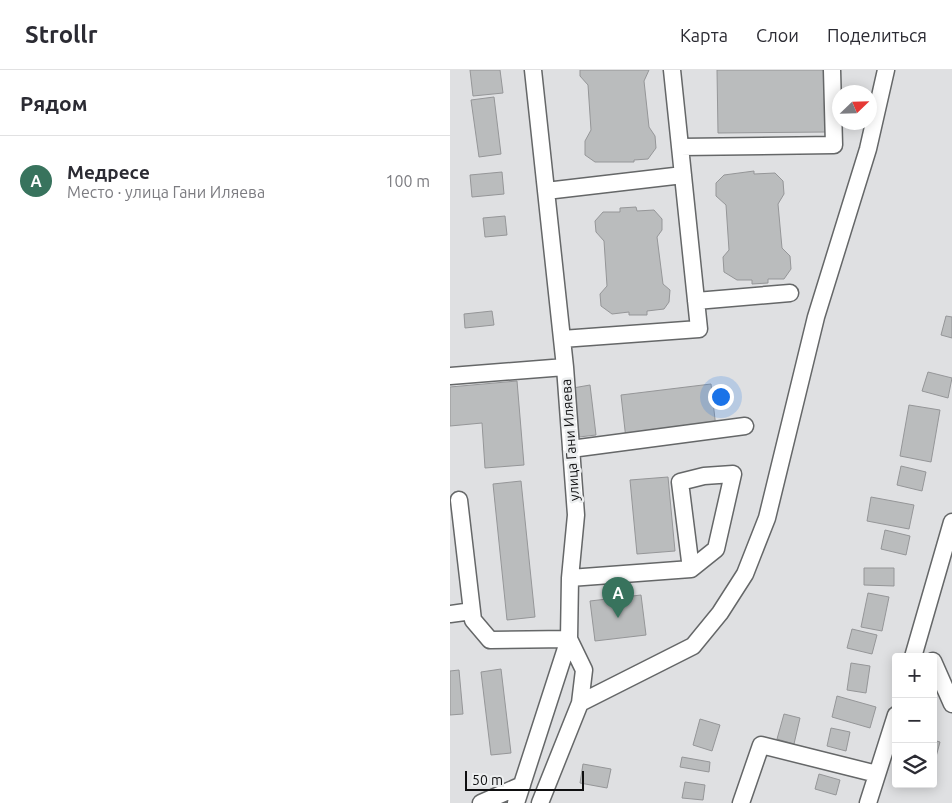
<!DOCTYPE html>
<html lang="ru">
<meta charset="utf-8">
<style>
:root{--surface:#fff;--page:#f2f2f3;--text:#2b2b33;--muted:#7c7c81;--line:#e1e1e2;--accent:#38735d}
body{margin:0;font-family:Ubuntu,sans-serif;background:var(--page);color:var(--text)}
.controls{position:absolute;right:15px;bottom:15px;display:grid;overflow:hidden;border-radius:5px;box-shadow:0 2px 12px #0003}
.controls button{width:45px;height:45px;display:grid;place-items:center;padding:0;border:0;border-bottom:1px solid var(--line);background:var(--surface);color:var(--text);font:25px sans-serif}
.compass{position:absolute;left:382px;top:15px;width:45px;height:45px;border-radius:50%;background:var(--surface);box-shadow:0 2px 12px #0003;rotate:67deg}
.scale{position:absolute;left:15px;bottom:12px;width:119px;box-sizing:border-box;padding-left:5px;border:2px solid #0f0f10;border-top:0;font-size:14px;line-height:18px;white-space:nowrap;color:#0f0f10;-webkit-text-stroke:4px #eceeef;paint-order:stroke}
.you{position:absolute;left:270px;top:326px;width:18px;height:18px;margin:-12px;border:4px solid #fff;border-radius:50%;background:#1a73e8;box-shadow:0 0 0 8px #1a73e833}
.badge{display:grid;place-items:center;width:32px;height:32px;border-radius:50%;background:var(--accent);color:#fff;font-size:16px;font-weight:700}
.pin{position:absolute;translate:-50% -41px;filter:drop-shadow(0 1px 2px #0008)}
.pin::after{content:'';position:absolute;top:26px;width:18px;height:15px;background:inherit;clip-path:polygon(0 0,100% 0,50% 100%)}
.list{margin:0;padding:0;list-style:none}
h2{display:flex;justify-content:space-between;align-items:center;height:65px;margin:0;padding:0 20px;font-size:21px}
h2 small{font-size:16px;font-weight:400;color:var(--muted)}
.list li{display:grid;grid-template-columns:32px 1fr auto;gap:15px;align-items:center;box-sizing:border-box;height:90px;padding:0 20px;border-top:1px solid var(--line)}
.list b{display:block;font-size:19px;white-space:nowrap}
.list p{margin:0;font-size:16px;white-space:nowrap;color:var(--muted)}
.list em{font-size:16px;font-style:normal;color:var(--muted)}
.icon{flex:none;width:28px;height:28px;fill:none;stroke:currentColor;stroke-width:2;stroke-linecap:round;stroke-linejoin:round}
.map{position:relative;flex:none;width:502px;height:733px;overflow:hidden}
header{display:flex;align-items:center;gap:30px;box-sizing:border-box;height:70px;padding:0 25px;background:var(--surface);border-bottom:1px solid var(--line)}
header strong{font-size:24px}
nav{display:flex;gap:28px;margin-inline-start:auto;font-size:18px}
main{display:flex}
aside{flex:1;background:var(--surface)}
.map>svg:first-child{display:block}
.building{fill:#babcbd;stroke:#959698}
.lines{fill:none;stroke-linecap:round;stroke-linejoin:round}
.minor-casing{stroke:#656768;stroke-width:19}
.minor{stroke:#fff;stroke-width:16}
.labels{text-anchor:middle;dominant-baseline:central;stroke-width:5;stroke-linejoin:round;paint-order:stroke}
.street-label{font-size:14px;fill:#0f0f10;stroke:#eceeef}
</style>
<header>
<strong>Strollr</strong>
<nav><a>Карта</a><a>Слои</a><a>Поделиться</a></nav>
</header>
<main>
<aside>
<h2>Рядом<small></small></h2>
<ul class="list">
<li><span class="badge">A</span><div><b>Медресе</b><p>Место · улица Гани Иляева</p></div><em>100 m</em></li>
</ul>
</aside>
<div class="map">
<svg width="502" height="733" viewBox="0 0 502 733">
<rect width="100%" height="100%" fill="#dfe0e2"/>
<!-- building -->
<path class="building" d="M 20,0 L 50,0 L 53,23 L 23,26 Z
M 130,0 L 199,0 L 194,11 L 199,57 L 205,66 L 206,78 L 198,89 L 184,90 L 184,92 L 145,92 L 135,85 L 135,71 L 141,60 L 138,15 L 130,6 Z
M 267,0 L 376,0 L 377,62 L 268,63 Z
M 44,27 L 51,84 L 29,87 L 21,30 Z
M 304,101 L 304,104 L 325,103 L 333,111 L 334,124 L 328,134 L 332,178 L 340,186 L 341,199 L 334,209 L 318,209 L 318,213 L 302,214 L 302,210 L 287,210 L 274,202 L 273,187 L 279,180 L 276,135 L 266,126 L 266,113 L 274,105 Z
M 52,102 L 54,124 L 22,127 L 20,105 Z
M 186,137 L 187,141 L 204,140 L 212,149 L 212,160 L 207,167 L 213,214 L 220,220 L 219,232 L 214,239 L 197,241 L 197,245 L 179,245 L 179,242 L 162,244 L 151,236 L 150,224 L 157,216 L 154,171 L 146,162 L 145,151 L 153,142 L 170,142 L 170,138 Z
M 55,146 L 57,165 L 35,167 L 33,148 Z
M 42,241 L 44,255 L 15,258 L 14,244 Z
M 496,246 L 502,247 L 502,268 L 491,265 Z
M 478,302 L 502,308 L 498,328 L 472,321 Z
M 67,311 L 74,395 L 35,398 L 32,353 L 0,356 L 0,317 Z
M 261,314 L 266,358 L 176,369 L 171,325 Z
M 140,315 L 146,365 L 129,367 L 123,318 Z
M 459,335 L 490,340 L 481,392 L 450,386 Z
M 451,396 L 476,402 L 472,421 L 447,415 Z
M 218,407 L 225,481 L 187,484 L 180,410 Z
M 71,411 L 85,547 L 57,550 L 43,414 Z
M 421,427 L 464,435 L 459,459 L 417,451 Z
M 435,460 L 460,466 L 456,485 L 431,479 Z
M 414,498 L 444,498 L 444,516 L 414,515 Z
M 418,523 L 439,527 L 432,561 L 411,557 Z
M 191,525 L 196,565 L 145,571 L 140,531 Z
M 402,559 L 427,565 L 422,584 L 397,578 Z
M 401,593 L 420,596 L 416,623 L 397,620 Z
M 51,599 L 61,683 L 41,685 L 31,602 Z
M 9,600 L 13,644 L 0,645 L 0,601 Z
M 387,626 L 426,637 L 420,658 L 382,647 Z
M 334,644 L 350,648 L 344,674 L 327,669 Z
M 250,649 L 270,655 L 262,681 L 243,675 Z
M 381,658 L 400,662 L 396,681 L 377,676 Z
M 483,670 L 490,672 L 483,698 Z
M 232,687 L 260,692 L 259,702 L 230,697 Z
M 133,694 L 161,699 L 157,718 L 130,713 Z
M 369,704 L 390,710 L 386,725 L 365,719 Z
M 235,712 L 255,715 L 253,730 L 232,728 Z"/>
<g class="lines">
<defs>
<path id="minor" d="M 230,77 L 384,75 L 382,0
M 96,121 L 233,105
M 246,231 L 340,223
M 112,269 L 249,259 L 222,0
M 0,306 L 115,297
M 121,379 L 295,356
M 9,430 L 23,550 L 40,570 L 119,569 L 134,600 L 130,633 L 90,733
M 120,508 L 241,499 L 266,479 L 283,404 L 254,406 L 230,412 L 241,499
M 0,544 L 22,541
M 463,587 L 502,452
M 483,591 L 502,634
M 130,633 L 243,576 L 270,543 L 295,504 L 317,448 L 366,247 L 418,79 L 436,0
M 31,733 L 72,715
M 66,733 L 119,569 L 120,508 L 126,445 L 115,297 L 83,0
M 291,733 L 311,675 L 427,704
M 418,733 L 446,645"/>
</defs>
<!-- minor casing -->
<use href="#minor" class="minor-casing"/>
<!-- minor -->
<use href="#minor" class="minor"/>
</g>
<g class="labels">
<!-- street labels -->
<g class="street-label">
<text transform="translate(120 370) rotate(-94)">улица Гани Иляева</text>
</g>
</g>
</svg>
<div class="controls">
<button>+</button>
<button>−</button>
<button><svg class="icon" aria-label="layers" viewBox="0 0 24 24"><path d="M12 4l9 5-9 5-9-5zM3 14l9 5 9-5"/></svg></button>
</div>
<svg class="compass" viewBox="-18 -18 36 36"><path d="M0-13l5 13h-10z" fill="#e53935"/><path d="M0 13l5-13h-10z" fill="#7c7c81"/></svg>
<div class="scale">50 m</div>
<div class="you"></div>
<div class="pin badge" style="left:168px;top:548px">A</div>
</div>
</main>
